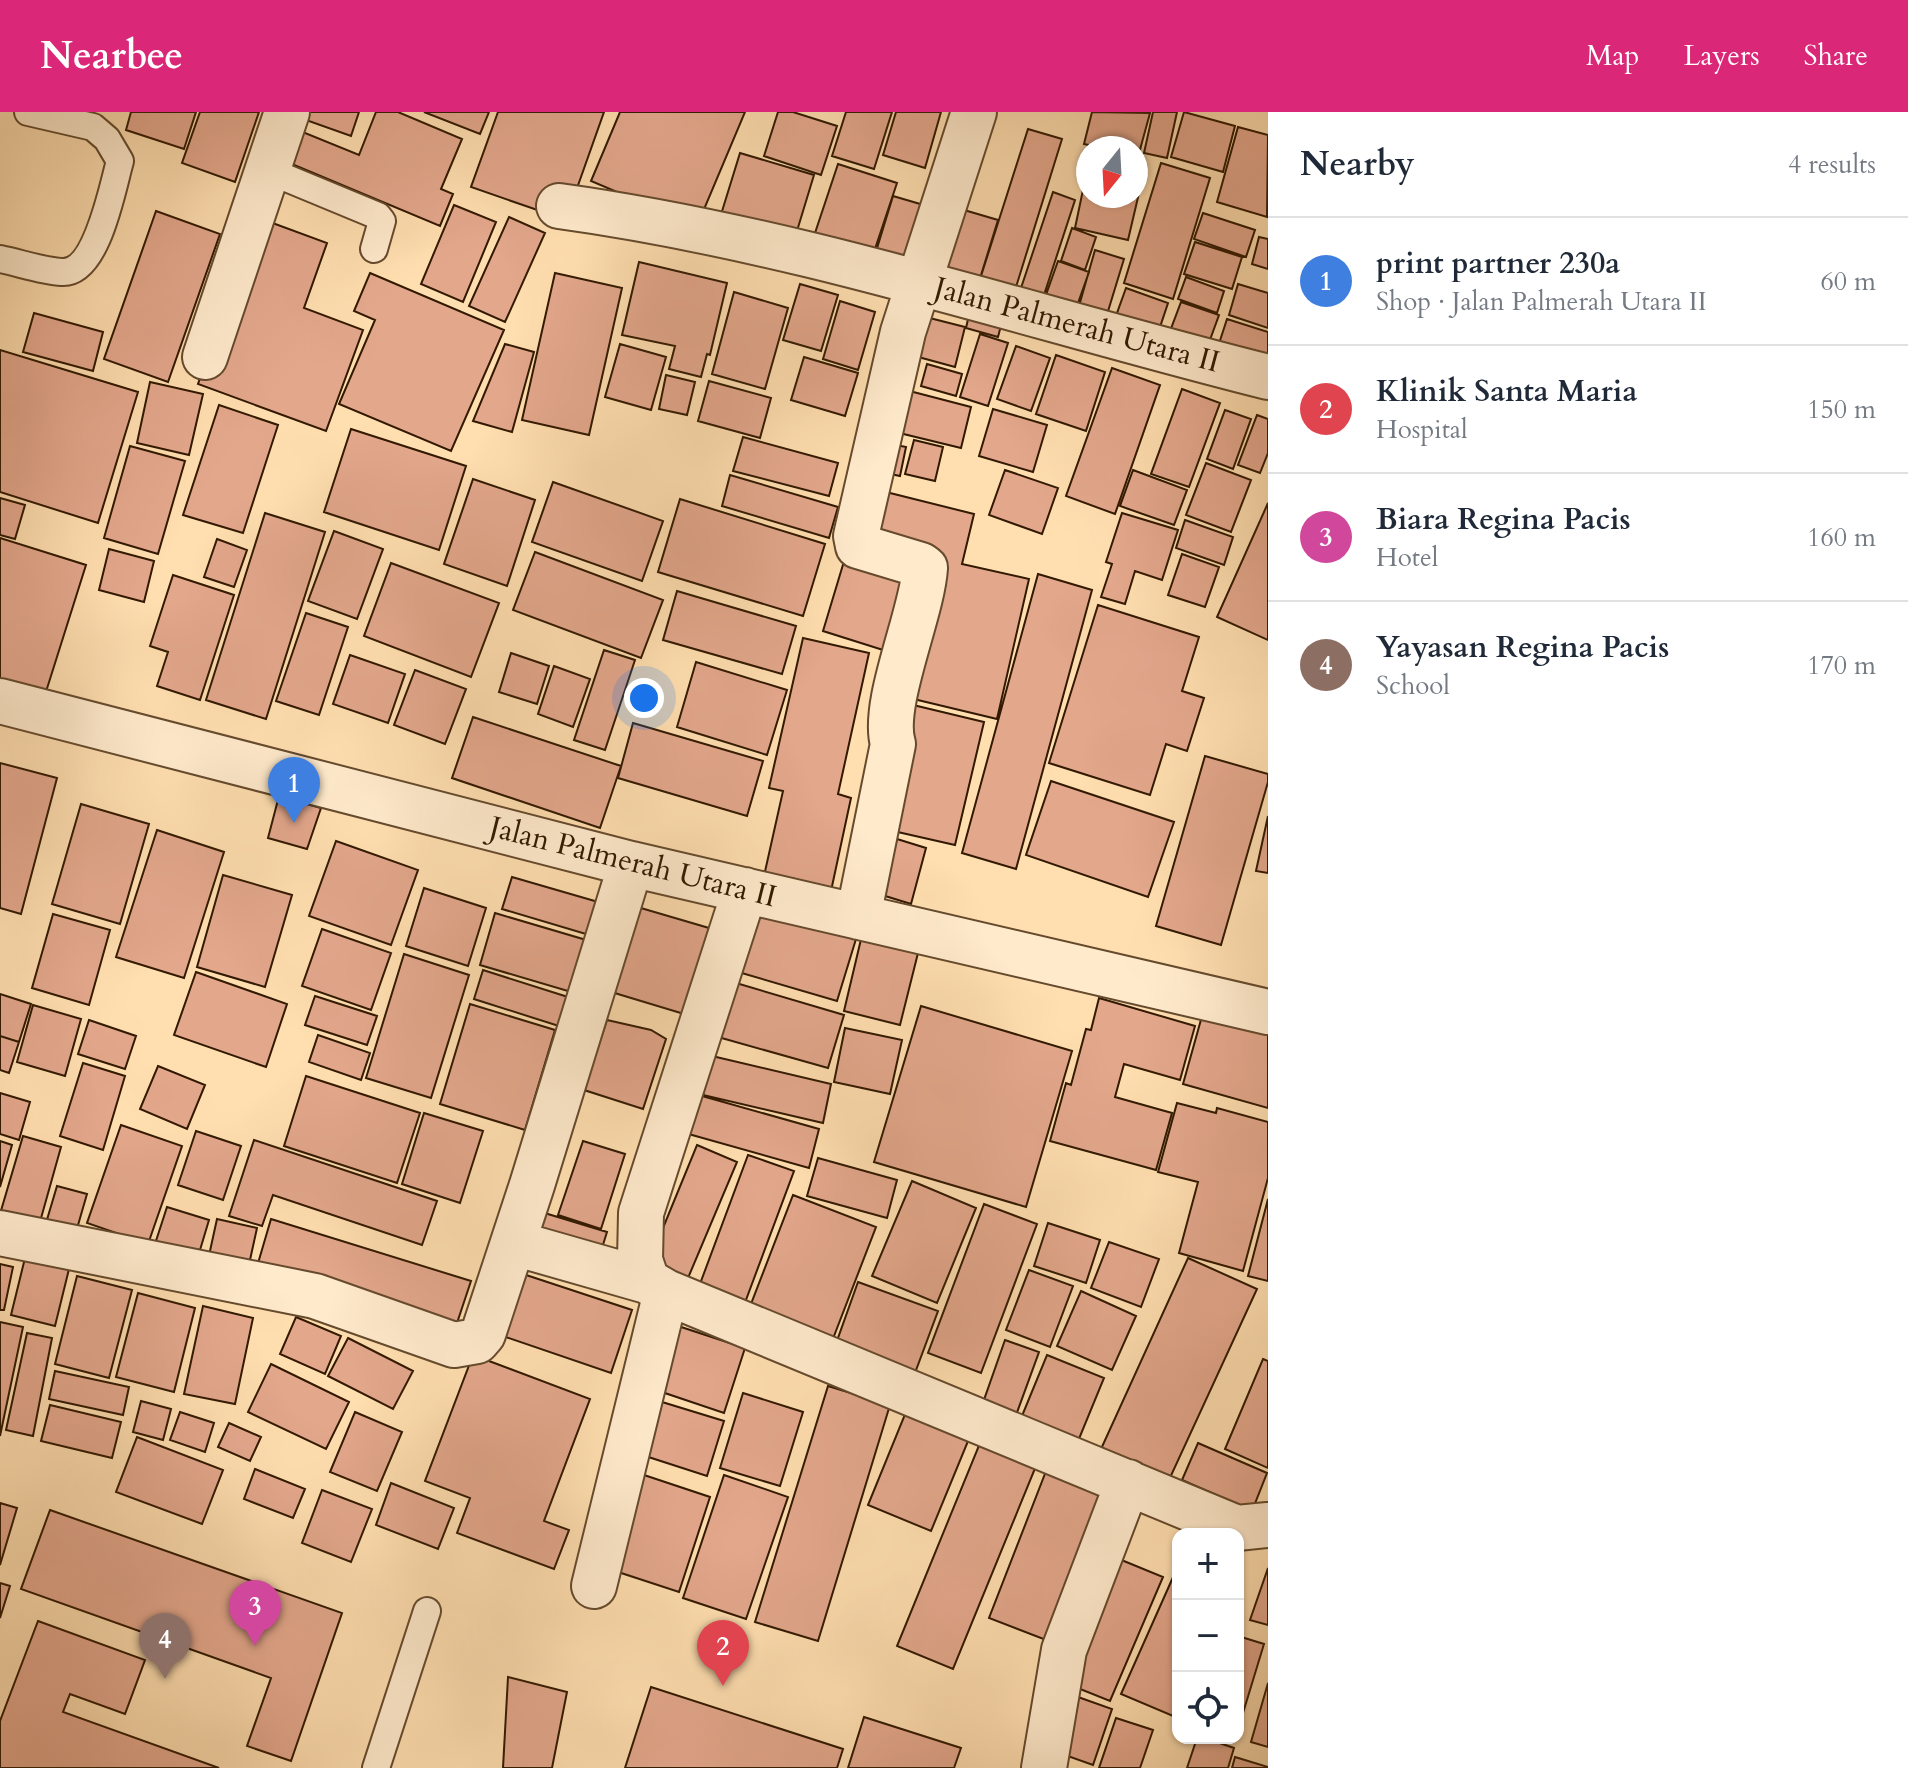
<!DOCTYPE html>
<meta charset="utf-8">
<style>
:root{--surface:#fff;--page:#f6f6f7;--text:#1f2937;--muted:#747a83;--line:#e0e1e3;--accent:#db2777}
body{margin:0;font-family:Cardo,serif;background:var(--page);color:var(--text)}
.controls{position:absolute;right:24px;bottom:24px;display:grid;overflow:hidden;border-radius:16px;box-shadow:0 2px 6px #0004}
.controls button{width:72px;height:72px;display:grid;place-items:center;padding:0;border:0;border-bottom:2px solid var(--line);background:var(--surface);color:var(--text);font:40px sans-serif}
.compass{position:absolute;left:1076px;top:24px;width:72px;height:72px;border-radius:50%;background:var(--surface);box-shadow:0 2px 6px #0004;rotate:198deg}
.you{position:absolute;left:644px;top:586px;width:28px;height:28px;margin:-20px;border:6px solid #fff;border-radius:50%;background:#1a73e8;box-shadow:0 0 0 12px #1a73e833}
.badge{display:grid;place-items:center;width:52px;height:52px;border-radius:50%;background:var(--accent);color:#fff;font-size:26px;font-weight:700}
.pin{position:absolute;translate:-50% -66px;filter:drop-shadow(0 2px 4px #0008)}
.pin::after{content:'';position:absolute;top:42px;width:28px;height:24px;background:inherit;clip-path:polygon(0 0,100% 0,50% 100%)}
.list{margin:0;padding:0;list-style:none}
h2{display:flex;justify-content:space-between;align-items:center;height:104px;margin:0;padding:0 32px;font-size:34px}
h2 small{font-size:26px;font-weight:400;color:var(--muted)}
.list li{display:grid;grid-template-columns:52px 1fr auto;gap:24px;align-items:center;box-sizing:border-box;height:128px;padding:0 32px;border-top:2px solid var(--line)}
.list b{display:block;font-size:30px;white-space:nowrap}
.list p{margin:0;font-size:26px;white-space:nowrap;color:var(--muted)}
.list em{font-size:26px;font-style:normal;color:var(--muted)}
.icon{flex:none;width:44px;height:44px;fill:none;stroke:currentColor;stroke-width:2;stroke-linecap:round;stroke-linejoin:round}
.map{position:relative;flex:none;width:1268px;height:1656px;overflow:hidden}
header{display:flex;align-items:center;gap:48px;box-sizing:border-box;height:112px;padding:0 40px;background:var(--accent);color:#fff}
header strong{font-size:38px}
nav{display:flex;gap:44px;margin-inline-start:auto;font-size:28px}
main{display:flex}
aside{flex:1;background:var(--surface)}
.map>svg:first-child{display:block}
.building{fill:#e3a78c;stroke:#321901;stroke-width:2}
.lines{fill:none;stroke-linecap:round;stroke-linejoin:round}
.service-casing{stroke:#654a2d;stroke-width:30}
.minor-casing{stroke:#654a2d;stroke-width:48}
.service{stroke:#ffeacc;stroke-width:26}
.minor{stroke:#ffeacc;stroke-width:44}
.labels{text-anchor:middle;dominant-baseline:central;stroke-width:6;stroke-linejoin:round;paint-order:stroke}
.street-label{font-size:30px;fill:#321901;stroke:#ffeacc}
</style>
<header>
<strong>Nearbee</strong>
<nav><a>Map</a><a>Layers</a><a>Share</a></nav>
</header>
<main>
<div class="map">
<svg width="1268" height="1656" viewBox="0 0 1268 1656">
<rect width="100%" height="100%" fill="#ffdeb0"/>
<filter id="stains"><feTurbulence type="fractalNoise" baseFrequency=".0025" numOctaves="4"/><feColorMatrix values="0 0 0 0 .2 0 0 0 0 .09 0 0 0 0 .02 0 0 0 .5 -.17"/></filter>
<radialGradient id="worn" r=".72"><stop offset=".6" stop-color="#630" stop-opacity="0"/><stop offset="1" stop-color="#630" stop-opacity=".3"/></radialGradient>
<!-- building -->
<path class="building" d="M 131,0 L 196,0 L 184,37 L 126,18 Z
M 200,0 L 259,0 L 235,70 L 182,51 Z
M 290,0 L 359,0 L 351,24 L 289,2 Z
M 376,0 L 398,0 L 462,27 L 441,77 L 453,82 L 440,114 L 275,45 L 288,14 L 359,43 Z
M 424,0 L 489,0 L 480,22 Z
M 498,0 L 604,0 L 576,79 L 556,72 L 546,101 L 471,75 Z
M 620,0 L 745,0 L 697,114 L 591,69 Z
M 778,0 L 793,0 L 837,14 L 821,63 L 764,44 Z
M 846,0 L 892,0 L 874,57 L 832,44 Z
M 896,0 L 941,0 L 925,56 L 883,43 Z
M 1092,0 L 1150,1 L 1138,45 L 1136,45 L 1136,36 L 1102,36 L 1084,32 Z
M 1153,0 L 1177,0 L 1167,46 L 1144,41 Z
M 1184,0 L 1235,14 L 1223,60 L 1171,45 Z
M 1238,15 L 1268,23 L 1267,105 L 1217,90 Z
M 1028,17 L 1062,27 L 1016,175 L 981,164 Z
M 740,41 L 814,63 L 793,132 L 719,109 Z
M 1161,51 L 1210,66 L 1173,187 L 1124,171 Z
M 838,52 L 897,71 L 872,146 L 813,127 Z
M 1088,54 L 1088,84 L 1136,84 L 1136,63 L 1143,64 L 1128,128 L 1075,116 Z
M 1053,80 L 1075,88 L 1043,186 L 1020,179 Z
M 893,84 L 927,94 L 907,156 L 874,146 Z
M 454,93 L 496,110 L 463,190 L 421,172 Z
M 947,93 L 998,108 L 978,173 L 928,158 Z
M 156,99 L 220,122 L 168,270 L 104,247 Z
M 1203,101 L 1255,118 L 1246,145 L 1194,127 Z
M 509,105 L 545,121 L 505,210 L 469,194 Z
M 259,106 L 327,131 L 304,196 L 363,218 L 326,319 L 198,272 Z
M 1072,116 L 1096,125 L 1085,158 L 1061,149 Z
M 1259,125 L 1268,127 L 1268,157 L 1252,152 Z
M 1195,130 L 1242,145 L 1232,177 L 1184,162 Z
M 1095,138 L 1124,147 L 1105,209 L 1077,201 Z
M 1058,149 L 1089,160 L 1072,208 L 1041,197 Z
M 639,150 L 727,171 L 710,243 L 707,242 L 701,265 L 669,257 L 675,234 L 622,223 Z
M 370,161 L 504,218 L 451,339 L 339,292 L 375,208 L 354,199 Z
M 555,161 L 622,176 L 589,323 L 522,308 Z
M 1186,165 L 1224,179 L 1217,201 L 1178,187 Z
M 800,172 L 838,183 L 821,239 L 783,228 Z
M 1238,172 L 1268,181 L 1268,216 L 1229,203 Z
M 1126,176 L 1168,191 L 1155,230 L 1112,215 Z
M 734,180 L 788,196 L 765,277 L 712,262 Z
M 840,189 L 875,200 L 858,258 L 823,247 Z
M 972,190 L 1005,198 L 998,225 L 966,216 Z
M 1181,190 L 1219,203 L 1207,236 L 1169,222 Z
M 34,201 L 103,220 L 93,259 L 23,240 Z
M 910,201 L 965,215 L 955,255 L 900,240 Z
M 1227,207 L 1268,220 L 1268,260 L 1215,244 Z
M 980,222 L 1008,231 L 988,294 L 960,285 Z
M 505,232 L 534,240 L 512,320 L 473,309 Z
M 620,232 L 666,245 L 651,298 L 605,285 Z
M 1016,234 L 1050,246 L 1031,299 L 997,287 Z
M 0,238 L 138,280 L 98,411 L 0,380 Z
M 1056,243 L 1105,260 L 1086,319 L 1036,302 Z
M 804,245 L 858,261 L 845,304 L 791,288 Z
M 927,252 L 962,262 L 956,284 L 921,274 Z
M 1112,256 L 1160,273 L 1115,402 L 1066,384 Z
M 666,263 L 695,270 L 687,303 L 659,297 Z
M 709,269 L 771,286 L 760,326 L 698,309 Z
M 150,270 L 203,282 L 189,343 L 137,331 Z
M 898,276 L 971,295 L 961,336 L 887,318 Z
M 1182,277 L 1220,291 L 1189,375 L 1151,362 Z
M 219,293 L 278,313 L 243,421 L 183,403 Z
M 993,297 L 1047,313 L 1033,360 L 979,344 Z
M 1225,298 L 1251,307 L 1233,357 L 1207,347 Z
M 1257,303 L 1268,307 L 1268,341 L 1260,361 L 1238,353 Z
M 351,317 L 466,354 L 439,438 L 324,400 Z
M 743,325 L 838,351 L 829,384 L 733,359 Z
M 914,328 L 943,335 L 935,369 L 905,362 Z
M 882,330 L 906,335 L 900,364 L 876,359 Z
M 130,334 L 185,349 L 158,442 L 104,426 Z
M 1206,351 L 1251,368 L 1231,420 L 1186,403 Z
M 1005,358 L 1058,376 L 1042,422 L 989,403 Z
M 1133,358 L 1187,378 L 1174,413 L 1120,394 Z
M 730,363 L 838,395 L 829,426 L 722,394 Z
M 473,367 L 535,388 L 507,474 L 444,452 Z
M 553,370 L 663,409 L 642,469 L 532,430 Z
M 874,377 L 974,402 L 962,452 L 1029,467 L 997,607 L 901,584 L 932,449 L 862,431 Z
M 0,386 L 25,393 L 15,427 L 0,423 Z
M 680,387 L 825,432 L 803,504 L 658,460 Z
M 1268,391 L 1268,528 L 1217,505 Z
M 265,401 L 325,420 L 266,607 L 206,588 Z
M 1122,401 L 1178,418 L 1162,468 L 1135,459 L 1125,492 L 1101,485 L 1112,452 L 1106,450 Z
M 1185,408 L 1233,425 L 1224,453 L 1176,436 Z
M 334,419 L 383,437 L 357,507 L 308,489 Z
M 0,426 L 86,453 L 44,586 L 0,572 Z
M 217,427 L 247,438 L 234,475 L 204,465 Z
M 109,437 L 154,449 L 144,490 L 99,478 Z
M 535,440 L 663,488 L 641,546 L 513,498 Z
M 1182,442 L 1219,455 L 1205,495 L 1168,483 Z
M 845,446 L 906,465 L 883,538 L 823,519 Z
M 391,451 L 499,491 L 471,565 L 364,524 Z
M 1038,462 L 1092,478 L 1016,757 L 962,741 Z
M 173,463 L 234,483 L 200,588 L 157,574 L 168,540 L 150,534 Z
M 677,479 L 796,514 L 782,562 L 663,528 Z
M 1098,493 L 1199,525 L 1182,579 L 1204,586 L 1187,639 L 1166,632 L 1150,683 L 1049,651 Z
M 306,501 L 348,515 L 319,603 L 276,589 Z
M 803,526 L 869,541 L 838,682 L 851,686 L 831,779 L 764,764 L 783,679 L 769,676 Z
M 604,538 L 635,548 L 605,638 L 574,628 Z
M 511,541 L 549,554 L 537,592 L 499,580 Z
M 350,543 L 405,562 L 388,611 L 333,592 Z
M 696,550 L 787,578 L 767,643 L 677,615 Z
M 554,554 L 590,567 L 573,615 L 538,602 Z
M 415,558 L 466,577 L 445,632 L 394,613 Z
M 909,592 L 984,610 L 955,733 L 880,716 Z
M 473,605 L 621,654 L 600,716 L 452,666 Z
M 633,611 L 763,649 L 747,704 L 618,666 Z
M 1205,644 L 1268,662 L 1268,670 L 1221,833 L 1156,814 Z
M 0,651 L 57,666 L 21,802 L 0,796 Z
M 1051,669 L 1174,710 L 1148,785 L 1026,743 Z
M 279,684 L 321,696 L 307,737 L 268,726 Z
M 81,692 L 149,712 L 120,812 L 52,792 Z
M 1268,704 L 1268,761 L 1256,759 Z
M 157,718 L 224,740 L 184,866 L 116,845 Z
M 897,727 L 926,736 L 911,792 L 882,783 Z
M 336,729 L 418,758 L 391,833 L 309,804 Z
M 223,763 L 292,783 L 265,875 L 197,855 Z
M 512,765 L 605,792 L 596,825 L 502,797 Z
M 424,776 L 486,796 L 468,854 L 406,834 Z
M 634,794 L 709,816 L 684,902 L 608,879 Z
M 746,795 L 856,827 L 837,889 L 728,857 Z
M 495,801 L 593,830 L 578,882 L 480,853 Z
M 53,802 L 110,818 L 89,893 L 32,876 Z
M 322,817 L 391,841 L 371,898 L 302,874 Z
M 862,823 L 919,837 L 900,913 L 844,899 Z
M 404,842 L 469,863 L 431,986 L 366,966 Z
M 483,858 L 571,886 L 562,915 L 474,887 Z
M 196,860 L 287,892 L 266,955 L 174,923 Z
M 726,868 L 844,903 L 828,956 L 711,923 Z
M 0,882 L 31,892 L 19,930 L 0,924 Z
M 315,884 L 377,904 L 367,933 L 305,913 Z
M 1099,886 L 1195,914 L 1180,968 L 1124,952 L 1115,985 L 1172,1001 L 1156,1058 L 1050,1029 L 1066,971 L 1071,973 L 1086,917 L 1091,918 Z
M 470,892 L 555,918 L 525,1018 L 440,992 Z
M 33,893 L 81,907 L 65,964 L 17,950 Z
M 921,894 L 1072,939 L 1026,1095 L 874,1050 Z
M 1202,904 L 1268,923 L 1268,996 L 1183,972 Z
M 89,908 L 136,924 L 125,957 L 78,942 Z
M 607,908 L 651,918 L 666,927 L 643,997 L 584,978 Z
M 845,916 L 902,928 L 890,982 L 834,970 Z
M 318,923 L 370,941 L 361,968 L 309,950 Z
M 0,924 L 19,930 L 9,961 L 0,958 Z
M 712,944 L 831,972 L 823,1011 L 703,983 Z
M 83,951 L 125,964 L 103,1038 L 60,1024 Z
M 158,954 L 205,973 L 187,1017 L 140,997 Z
M 306,964 L 420,1001 L 397,1071 L 284,1034 Z
M 0,981 L 30,990 L 19,1028 L 0,1022 Z
M 695,982 L 819,1017 L 809,1056 L 685,1021 Z
M 1177,991 L 1216,1001 L 1217,996 L 1268,1010 L 1268,1066 L 1243,1159 L 1179,1141 L 1198,1070 L 1158,1060 Z
M 424,1001 L 483,1019 L 460,1091 L 402,1072 Z
M 121,1013 L 182,1034 L 148,1132 L 87,1111 Z
M 196,1019 L 241,1034 L 223,1088 L 178,1073 Z
M 23,1024 L 61,1035 L 38,1117 L 0,1102 Z
M 254,1028 L 437,1089 L 422,1133 L 273,1083 L 262,1114 L 229,1104 Z
M 0,1029 L 12,1033 L 0,1075 Z
M 583,1029 L 625,1042 L 601,1117 L 558,1103 Z
M 697,1033 L 737,1050 L 688,1166 L 649,1150 Z
M 748,1043 L 794,1059 L 740,1204 L 694,1188 Z
M 818,1046 L 897,1068 L 887,1106 L 807,1084 Z
M 912,1069 L 976,1096 L 937,1191 L 872,1164 Z
M 57,1074 L 87,1082 L 76,1120 L 46,1111 Z
M 793,1083 L 876,1115 L 829,1237 L 746,1205 Z
M 1268,1087 L 1268,1169 L 1248,1164 Z
M 984,1092 L 1037,1112 L 981,1261 L 928,1241 Z
M 167,1095 L 209,1108 L 197,1148 L 154,1135 Z
M 538,1099 L 607,1120 L 597,1152 L 528,1132 Z
M 217,1107 L 257,1116 L 248,1157 L 208,1148 Z
M 271,1107 L 471,1169 L 454,1220 L 256,1158 Z
M 1048,1111 L 1100,1128 L 1086,1171 L 1034,1154 Z
M 1109,1130 L 1159,1147 L 1141,1195 L 1091,1176 Z
M 25,1146 L 69,1157 L 55,1214 L 11,1203 Z
M 1188,1146 L 1257,1177 L 1169,1368 L 1101,1337 Z
M 0,1152 L 13,1155 L 4,1198 L 0,1198 Z
M 511,1158 L 632,1198 L 611,1261 L 491,1220 Z
M 1029,1158 L 1073,1174 L 1050,1235 L 1006,1218 Z
M 77,1164 L 132,1178 L 109,1266 L 55,1252 Z
M 858,1170 L 938,1199 L 912,1269 L 833,1240 Z
M 1081,1179 L 1136,1204 L 1112,1258 L 1057,1234 Z
M 138,1181 L 195,1196 L 174,1280 L 116,1265 Z
M 203,1194 L 253,1206 L 235,1292 L 184,1282 Z
M 296,1205 L 341,1224 L 325,1262 L 280,1242 Z
M 0,1210 L 23,1215 L 0,1324 Z
M 675,1213 L 745,1236 L 724,1301 L 653,1277 Z
M 27,1221 L 52,1226 L 33,1324 L 6,1318 Z
M 348,1226 L 413,1259 L 393,1297 L 328,1264 Z
M 1005,1228 L 1039,1240 L 1011,1317 L 978,1305 Z
M 473,1243 L 590,1287 L 544,1409 L 569,1418 L 554,1457 L 457,1421 L 470,1386 L 425,1369 Z
M 1047,1243 L 1104,1266 L 1074,1339 L 1017,1316 Z
M 1263,1247 L 1268,1249 L 1268,1356 L 1225,1337 Z
M 271,1252 L 349,1290 L 326,1337 L 248,1300 Z
M 55,1259 L 129,1275 L 123,1303 L 49,1287 Z
M 828,1274 L 890,1293 L 818,1529 L 755,1510 Z
M 743,1281 L 803,1300 L 780,1374 L 720,1356 Z
M 649,1286 L 724,1309 L 707,1364 L 633,1340 Z
M 141,1289 L 171,1297 L 163,1328 L 133,1320 Z
M 910,1290 L 973,1317 L 931,1419 L 868,1393 Z
M 50,1293 L 121,1310 L 112,1346 L 41,1329 Z
M 180,1300 L 214,1311 L 205,1340 L 170,1328 Z
M 355,1300 L 402,1320 L 377,1379 L 330,1360 Z
M 229,1311 L 261,1325 L 250,1349 L 218,1335 Z
M 137,1325 L 223,1358 L 202,1412 L 116,1380 Z
M 980,1331 L 1036,1354 L 953,1557 L 897,1534 Z
M 1198,1331 L 1267,1361 L 1252,1399 L 1182,1368 Z
M 1048,1354 L 1105,1376 L 1046,1528 L 989,1506 Z
M 255,1357 L 305,1377 L 293,1406 L 244,1387 Z
M 641,1362 L 710,1385 L 679,1480 L 609,1457 Z
M 724,1363 L 788,1385 L 746,1507 L 683,1486 Z
M 391,1371 L 454,1396 L 438,1437 L 376,1413 Z
M 322,1378 L 372,1397 L 351,1450 L 302,1431 Z
M 0,1391 L 17,1396 L 0,1453 Z
M 50,1398 L 342,1501 L 291,1649 L 247,1634 L 271,1566 L 21,1477 Z
M 1119,1447 L 1163,1465 L 1110,1589 L 1065,1571 Z
M 1178,1454 L 1178,1592 L 1173,1604 L 1121,1582 Z
M 1268,1456 L 1268,1513 L 1250,1508 Z
M 0,1471 L 10,1474 L 0,1506 Z
M 38,1509 L 145,1548 L 125,1602 L 70,1582 L 63,1600 L 219,1656 L 0,1656 L 0,1609 Z
M 1238,1524 L 1264,1532 L 1243,1601 L 1238,1599 Z
M 508,1565 L 567,1580 L 552,1656 L 503,1656 Z
M 1268,1571 L 1268,1635 L 1251,1630 Z
M 651,1575 L 843,1637 L 837,1656 L 625,1656 Z
M 1078,1585 L 1112,1597 L 1093,1653 L 1059,1641 Z
M 864,1605 L 961,1636 L 954,1656 L 848,1656 Z
M 1116,1606 L 1153,1618 L 1140,1656 L 1099,1656 Z
M 1197,1626 L 1205,1626 L 1234,1636 L 1228,1656 L 1187,1656 Z
M 1235,1645 L 1268,1655 L 1268,1656 L 1232,1656 Z"/>
<g class="lines">
<defs>
<path id="service" d="M 267,58 L 378,104 L 382,109 L 374,137
M 0,147 C 20,151 42,159 62,160 C 97,162 112,77 120,49 L 107,27 L 93,15 L 28,0
M 376,1656 L 427,1499"/>
<path id="minor" d="M 559,94 C 800,127 1032,206 1268,265
M 205,245 L 287,0
M 0,589 L 631,752 L 1268,900
M 745,778 L 641,1101 L 640,1148 L 647,1169 L 666,1180 L 1237,1416 L 1268,1413
M 858,805 L 893,632 C 881,592 922,502 925,456 L 921,453 L 858,434 L 856,424 L 903,220 L 974,0
M 0,1121 L 315,1184 L 454,1233 L 477,1229 L 483,1222 L 532,1073 L 631,752
M 514,1131 L 647,1169
M 594,1474 L 666,1180
M 1044,1656 L 1064,1538 L 1128,1370"/>
</defs>
<!-- service casing -->
<use href="#service" class="service-casing"/>
<!-- minor casing -->
<use href="#minor" class="minor-casing"/>
<!-- service -->
<use href="#service" class="service"/>
<!-- minor -->
<use href="#minor" class="minor"/>
</g>
<g class="labels">
<!-- street labels -->
<g class="street-label">
<text transform="translate(1077 213) rotate(15)">Jalan Palmerah Utara II</text>
<text transform="translate(633 750) rotate(14)">Jalan Palmerah Utara II</text>
</g>
</g>
<rect width="100%" height="100%" filter="url(#stains)"/>
<rect width="100%" height="100%" fill="url(#worn)"/>
</svg>
<div class="controls">
<button>+</button>
<button>−</button>
<button><svg class="icon" aria-label="locate" viewBox="0 0 24 24"><circle cx="12" cy="12" r="6"/><path d="M12 2v4M12 18v4M2 12h4M18 12h4"/></svg></button>
</div>
<svg class="compass" viewBox="-18 -18 36 36"><path d="M0-13l5 13h-10z" fill="#e53935"/><path d="M0 13l5-13h-10z" fill="#747a83"/></svg>
<div class="you"></div>
<div class="pin badge" style="left:294px;top:711px;background:#3f7fe0">1</div>
<div class="pin badge" style="left:723px;top:1574px;background:#e0444e">2</div>
<div class="pin badge" style="left:255px;top:1534px;background:#d1479c">3</div>
<div class="pin badge" style="left:165px;top:1567px;background:#8d6e63">4</div>
</div>
<aside>
<h2>Nearby<small>4 results</small></h2>
<ul class="list">
<li><span class="badge" style="background:#3f7fe0">1</span><div><b>print partner 230a</b><p>Shop · Jalan Palmerah Utara II</p></div><em>60 m</em></li>
<li><span class="badge" style="background:#e0444e">2</span><div><b>Klinik Santa Maria</b><p>Hospital</p></div><em>150 m</em></li>
<li><span class="badge" style="background:#d1479c">3</span><div><b>Biara Regina Pacis</b><p>Hotel</p></div><em>160 m</em></li>
<li><span class="badge" style="background:#8d6e63">4</span><div><b>Yayasan Regina Pacis</b><p>School</p></div><em>170 m</em></li>
</ul>
</aside>
</main>
